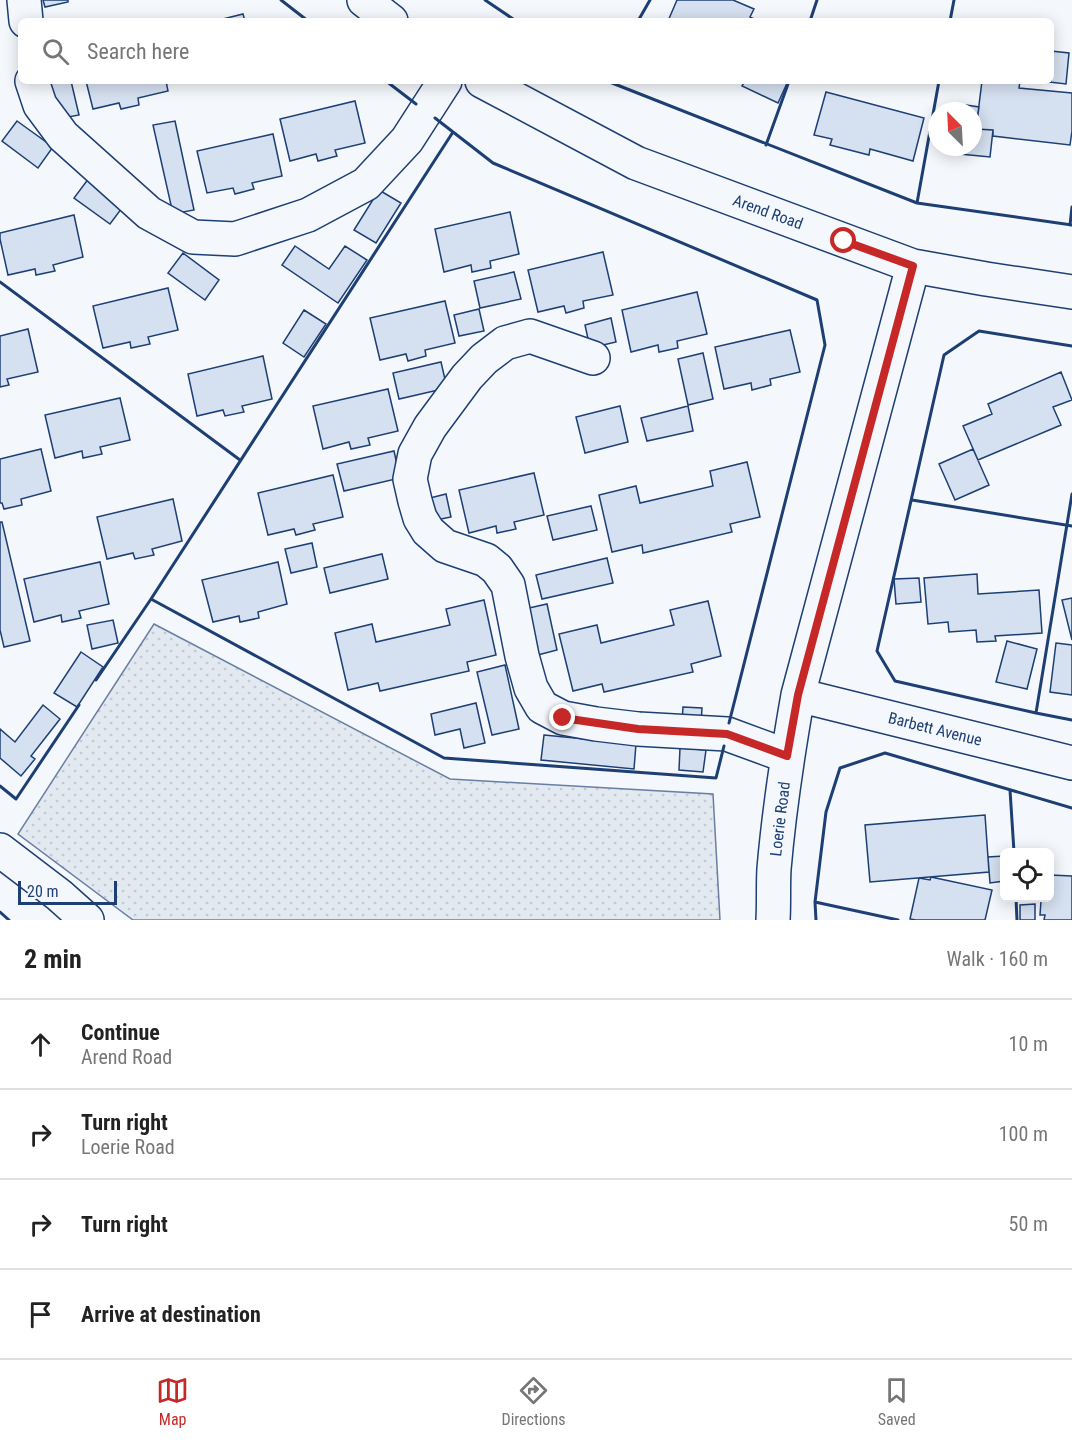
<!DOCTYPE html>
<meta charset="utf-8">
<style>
:root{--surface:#fff;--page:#f6f6f6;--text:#222;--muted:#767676;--line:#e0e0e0;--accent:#c62828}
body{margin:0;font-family:"Roboto Condensed",sans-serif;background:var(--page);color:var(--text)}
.controls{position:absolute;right:18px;bottom:18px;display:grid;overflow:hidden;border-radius:9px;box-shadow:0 3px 15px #0003}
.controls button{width:54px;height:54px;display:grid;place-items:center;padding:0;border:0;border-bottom:2px solid var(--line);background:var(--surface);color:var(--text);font:30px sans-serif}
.compass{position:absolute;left:928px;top:102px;width:54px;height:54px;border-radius:50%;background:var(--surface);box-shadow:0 3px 15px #0003;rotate:336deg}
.scale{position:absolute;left:18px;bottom:15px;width:99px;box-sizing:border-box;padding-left:6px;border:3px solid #1d3f73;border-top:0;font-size:16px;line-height:21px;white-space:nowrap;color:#1d3f73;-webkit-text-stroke:4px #f4f7fb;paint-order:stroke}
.stop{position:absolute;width:18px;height:18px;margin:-14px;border:4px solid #c62828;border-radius:50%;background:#fff}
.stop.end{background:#c62828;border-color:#fff;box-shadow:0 2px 6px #0008}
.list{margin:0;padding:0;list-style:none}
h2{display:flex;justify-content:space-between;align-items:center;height:78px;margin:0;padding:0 24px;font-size:26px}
h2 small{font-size:20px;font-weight:400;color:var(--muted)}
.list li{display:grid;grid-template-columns:39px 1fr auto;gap:18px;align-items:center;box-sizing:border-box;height:90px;padding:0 24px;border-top:2px solid var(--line)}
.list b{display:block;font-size:22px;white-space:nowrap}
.list p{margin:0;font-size:20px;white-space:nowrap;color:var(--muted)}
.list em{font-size:20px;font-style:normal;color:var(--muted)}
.icon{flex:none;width:33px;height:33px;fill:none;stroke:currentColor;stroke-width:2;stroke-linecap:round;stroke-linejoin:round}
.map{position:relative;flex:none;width:1072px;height:920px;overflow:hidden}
.search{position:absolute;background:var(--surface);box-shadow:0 3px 15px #0003;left:18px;right:18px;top:18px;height:66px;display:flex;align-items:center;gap:15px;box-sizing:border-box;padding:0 21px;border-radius:9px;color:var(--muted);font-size:22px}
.sheet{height:438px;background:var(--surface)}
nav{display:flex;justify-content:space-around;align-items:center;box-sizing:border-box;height:84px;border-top:2px solid var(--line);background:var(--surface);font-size:16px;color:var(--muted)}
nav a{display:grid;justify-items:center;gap:3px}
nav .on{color:var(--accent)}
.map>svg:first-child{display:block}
.grass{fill:url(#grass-dots);stroke:#687fa3;stroke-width:1.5}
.building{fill:#d5e0f0;stroke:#1d3f73;stroke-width:1.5}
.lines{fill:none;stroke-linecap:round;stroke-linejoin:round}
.minor-casing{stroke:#1d3f73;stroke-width:36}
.minor{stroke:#f4f7fb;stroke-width:33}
.wall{stroke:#1d3f73;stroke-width:3}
.route{stroke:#c62828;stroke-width:8}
.labels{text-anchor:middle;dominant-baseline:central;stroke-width:4.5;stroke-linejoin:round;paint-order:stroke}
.street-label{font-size:16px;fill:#1d3f73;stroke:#f4f7fb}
</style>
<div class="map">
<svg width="1072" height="920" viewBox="0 0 1072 920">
<defs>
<pattern id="grass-dots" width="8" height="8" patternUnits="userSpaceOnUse" patternTransform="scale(1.5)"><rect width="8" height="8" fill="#e3e9f0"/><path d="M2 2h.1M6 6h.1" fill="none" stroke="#c2c9d1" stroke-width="1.8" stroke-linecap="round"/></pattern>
</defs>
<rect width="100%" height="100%" fill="#f4f7fb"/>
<!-- grass -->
<path class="grass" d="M 154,624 L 450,779 L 713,794 L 720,920 L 133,920 L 18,834 Z"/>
<!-- building -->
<path class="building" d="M 43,0 L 68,0 L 68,2 L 45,7 Z
M 677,0 L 733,0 L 754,9 L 750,17 L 758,21 L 668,21 Z
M 243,14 L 245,21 L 215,21 Z
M 1051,51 L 1069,53 L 1066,84 L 1041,81 L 1051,81 Z
M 50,81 L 71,81 L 79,115 L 58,119 Z
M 86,81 L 166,81 L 168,91 L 138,98 L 139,105 L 121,109 L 119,103 L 93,109 Z
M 745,81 L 788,81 L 778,103 L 742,86 Z
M 982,81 L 1020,81 L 1019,88 L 1072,93 L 1072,131 L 1070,145 L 993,136 L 993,130 L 976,129 Z
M 826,92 L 924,118 L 913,161 L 870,149 L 869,155 L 830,145 L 832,139 L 814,135 Z
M 355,101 L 365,143 L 335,150 L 337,156 L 318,161 L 316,154 L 290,161 L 280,119 Z
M 966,105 L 979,107 L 976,129 L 993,130 L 990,157 L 960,154 L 961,147 L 973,147 L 973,111 L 966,111 Z
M 17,121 L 53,147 L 38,168 L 2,141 Z
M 175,121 L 194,210 L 173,214 L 153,125 Z
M 273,134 L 282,176 L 252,183 L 254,189 L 235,194 L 233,188 L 207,193 L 197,151 Z
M 89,178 L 125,204 L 110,224 L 74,198 Z
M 379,190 L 401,203 L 376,243 L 354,230 Z
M 510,212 L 519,254 L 490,261 L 491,268 L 472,272 L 471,265 L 444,272 L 435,229 Z
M 74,215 L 83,257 L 53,265 L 55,271 L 36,275 L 35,269 L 8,275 L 0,239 L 0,233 Z
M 295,246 L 329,269 L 345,246 L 367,260 L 338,303 L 282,265 Z
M 603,252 L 613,295 L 583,301 L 584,308 L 566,313 L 564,306 L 538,312 L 528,270 Z
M 183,253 L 219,280 L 205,300 L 168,273 Z
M 514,272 L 521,299 L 480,308 L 474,281 Z
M 168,288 L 178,330 L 148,337 L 150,344 L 131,348 L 130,342 L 103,348 L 93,306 Z
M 697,292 L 707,334 L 677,341 L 678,348 L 659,352 L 658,345 L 631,352 L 622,310 Z
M 445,301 L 455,343 L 425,350 L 426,356 L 408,361 L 406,354 L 380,360 L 370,318 Z
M 479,309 L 484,331 L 459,336 L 454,315 Z
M 304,310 L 326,324 L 304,357 L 283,343 Z
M 611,318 L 616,342 L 590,348 L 585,325 Z
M 28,329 L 38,372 L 7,379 L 9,385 L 0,387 L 0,336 Z
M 790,330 L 800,372 L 770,379 L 771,385 L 752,390 L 751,383 L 724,389 L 715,347 Z
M 703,353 L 713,399 L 688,405 L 678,359 Z
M 263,356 L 272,399 L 242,406 L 244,412 L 225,416 L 223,410 L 197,416 L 188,374 Z
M 441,362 L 447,388 L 399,399 L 393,373 Z
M 1061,372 L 1072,400 L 1053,407 L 1061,425 L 978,460 L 963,426 L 992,414 L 988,404 Z
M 388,389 L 398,431 L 368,438 L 370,445 L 351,449 L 349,442 L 323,449 L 313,406 Z
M 120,398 L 130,440 L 100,447 L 102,454 L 83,458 L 82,451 L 55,458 L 45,415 Z
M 620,406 L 628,442 L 585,453 L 576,417 Z
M 688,406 L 693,431 L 647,441 L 641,418 Z
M 41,449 L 51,491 L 21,499 L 22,505 L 4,509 L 2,503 L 0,503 L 0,459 Z
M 973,449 L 989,485 L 955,500 L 939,464 Z
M 394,451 L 400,478 L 344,491 L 337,464 Z
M 747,462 L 760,517 L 730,524 L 732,532 L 643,553 L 642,545 L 612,552 L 599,495 L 636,486 L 640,503 L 713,486 L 710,471 Z
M 534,473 L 544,515 L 514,522 L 516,529 L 497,533 L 496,526 L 469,533 L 459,490 Z
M 333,475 L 343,517 L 313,524 L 315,530 L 296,535 L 294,529 L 268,535 L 258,493 Z
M 446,494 L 451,517 L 431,521 L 426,499 Z
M 173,499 L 182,541 L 152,549 L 154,555 L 135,559 L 133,553 L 107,559 L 97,517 Z
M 591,506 L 597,530 L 553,540 L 547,516 Z
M 0,522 L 2,522 L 30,641 L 4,647 L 0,630 Z
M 312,543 L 317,567 L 291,573 L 285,549 Z
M 382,554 L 388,579 L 330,593 L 324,568 Z
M 607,558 L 613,583 L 542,599 L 536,575 Z
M 100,562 L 109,604 L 79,611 L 81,618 L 62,622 L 61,615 L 34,622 L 24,579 Z
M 278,562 L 287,604 L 258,612 L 259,618 L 240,622 L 239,616 L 213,622 L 202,580 Z
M 977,574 L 978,594 L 1039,590 L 1042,633 L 995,636 L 996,641 L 977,642 L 976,630 L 949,632 L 948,622 L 928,624 L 924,578 Z
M 919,578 L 921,602 L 896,604 L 894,579 Z
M 1072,598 L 1072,640 L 1062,600 Z
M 484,600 L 496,655 L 467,662 L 469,671 L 380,691 L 378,683 L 348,690 L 335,633 L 372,624 L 376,642 L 450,625 L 446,609 Z
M 708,601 L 721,656 L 691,664 L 693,672 L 604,692 L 602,684 L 573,691 L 559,634 L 597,625 L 601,643 L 674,625 L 670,610 Z
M 547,604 L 557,650 L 530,657 L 520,610 Z
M 113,620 L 118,643 L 92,649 L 87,625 Z
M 1007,641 L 1037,649 L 1027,689 L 996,682 Z
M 1056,643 L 1072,645 L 1072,695 L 1050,692 Z
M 81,652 L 103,667 L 77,707 L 54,693 Z
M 505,665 L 519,729 L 492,735 L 477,672 Z
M 476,703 L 485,743 L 464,748 L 460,729 L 435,735 L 431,714 Z
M 43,705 L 60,719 L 31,756 L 35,759 L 21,776 L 0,758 L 0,729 L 15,742 Z
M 683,707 L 702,708 L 701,724 L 682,722 Z
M 544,735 L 636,744 L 634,769 L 541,760 Z
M 680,748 L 706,750 L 703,772 L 679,770 Z
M 985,815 L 989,872 L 870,882 L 865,825 Z
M 1004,856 L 1004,881 L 990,883 L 988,857 Z
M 1050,875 L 1072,876 L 1072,920 L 1044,920 L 1045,915 L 1040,915 L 1041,901 L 1045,901 L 1045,898 L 1050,898 Z
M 931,877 L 992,890 L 985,920 L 916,920 L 910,919 L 919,878 L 930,880 Z
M 1035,904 L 1035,920 L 1020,920 L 1020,905 Z"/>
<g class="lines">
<defs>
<path id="minor" d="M 24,0 L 26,21
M 364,0 L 391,21
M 32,81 L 40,105 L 63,136 L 149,213 L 193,237 L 235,239 L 308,215 L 366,184 L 407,140 L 445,81
M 482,81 L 636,163 L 913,266 L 986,279 L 1072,292
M 593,358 L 530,336 L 505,343 L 484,359 L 467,377 L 430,427 L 415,454 L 410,479 L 415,501 L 420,518 L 428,531 L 445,546 L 486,560 L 497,569 L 508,585 L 522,656 L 531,688 L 542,707 L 563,718 L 596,724 L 638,729 L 727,734 L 787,756
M 798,695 L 1072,763
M 0,850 L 59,895 L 87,920
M 773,920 C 774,903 773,886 774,869 C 779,811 788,752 798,695 L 913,266"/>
</defs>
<!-- minor casing -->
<use href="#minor" class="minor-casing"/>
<!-- minor -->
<use href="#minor" class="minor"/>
<!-- wall -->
<path class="wall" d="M 281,0 L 308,21
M 485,0 L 516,21
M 638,21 L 650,0
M 810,21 L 817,0
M 950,21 L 954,0
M 386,81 L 416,104
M 607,81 L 917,203 L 1072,225
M 435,118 L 493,163 L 817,300 L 825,345 L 729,723
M 766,145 L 788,84
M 917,203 L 939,81
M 1070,225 L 1072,207
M 0,282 L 240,460
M 1072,346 L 979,331 L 944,355 L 877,651 L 895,681 L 1036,713 L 1072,720
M 912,500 L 1072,526
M 151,599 L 444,758 L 716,778 L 724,746
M 96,680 L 151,599 L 453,132
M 1036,713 L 1072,494
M 0,786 L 16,799 L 79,705
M 1010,790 L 1014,852
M 1016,898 L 1017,920
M 815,902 L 898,920
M 0,912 L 9,920
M 816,920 L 815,902 L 826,812 L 840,768 L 885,753 L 1072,808"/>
</g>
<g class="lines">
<!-- route -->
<path class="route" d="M 563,718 L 638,729 L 727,734 L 787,756 L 798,695 L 913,266 L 844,241"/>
</g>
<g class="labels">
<!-- street labels -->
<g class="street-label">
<text transform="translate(768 212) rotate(20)">Arend Road</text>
<text transform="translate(935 729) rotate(14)">Barbett Avenue</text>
<text transform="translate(780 819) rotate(-83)">Loerie Road</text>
</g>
</g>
</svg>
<div class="controls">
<button><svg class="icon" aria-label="locate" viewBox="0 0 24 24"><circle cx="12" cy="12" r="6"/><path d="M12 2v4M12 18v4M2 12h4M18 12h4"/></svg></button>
</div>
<svg class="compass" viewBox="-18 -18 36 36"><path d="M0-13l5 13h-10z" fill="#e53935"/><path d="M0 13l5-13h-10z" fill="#767676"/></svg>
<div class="scale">20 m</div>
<div class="stop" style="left:844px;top:241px"></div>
<div class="stop end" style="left:563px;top:718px"></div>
<div class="search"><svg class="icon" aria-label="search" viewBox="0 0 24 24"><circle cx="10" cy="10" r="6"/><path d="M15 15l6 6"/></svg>Search here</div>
</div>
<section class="sheet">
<h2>2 min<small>Walk · 160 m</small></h2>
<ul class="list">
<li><svg class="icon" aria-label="ahead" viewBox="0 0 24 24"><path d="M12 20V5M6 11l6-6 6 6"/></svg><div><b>Continue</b><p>Arend Road</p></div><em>10 m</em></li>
<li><svg class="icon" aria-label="right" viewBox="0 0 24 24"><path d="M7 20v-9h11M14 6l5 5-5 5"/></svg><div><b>Turn right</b><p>Loerie Road</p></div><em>100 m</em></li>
<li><svg class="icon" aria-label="right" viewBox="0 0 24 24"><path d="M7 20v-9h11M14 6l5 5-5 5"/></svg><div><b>Turn right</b></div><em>50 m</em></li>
<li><svg class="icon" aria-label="arrive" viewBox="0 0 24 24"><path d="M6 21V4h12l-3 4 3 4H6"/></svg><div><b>Arrive at destination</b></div></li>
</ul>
</section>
<nav>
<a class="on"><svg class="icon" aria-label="map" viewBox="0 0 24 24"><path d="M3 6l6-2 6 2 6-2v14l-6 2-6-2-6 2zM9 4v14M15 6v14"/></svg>Map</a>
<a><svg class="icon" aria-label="directions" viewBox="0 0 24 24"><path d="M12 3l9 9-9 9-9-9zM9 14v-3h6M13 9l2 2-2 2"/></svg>Directions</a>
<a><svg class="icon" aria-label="saved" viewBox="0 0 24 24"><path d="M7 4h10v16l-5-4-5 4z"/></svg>Saved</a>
</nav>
